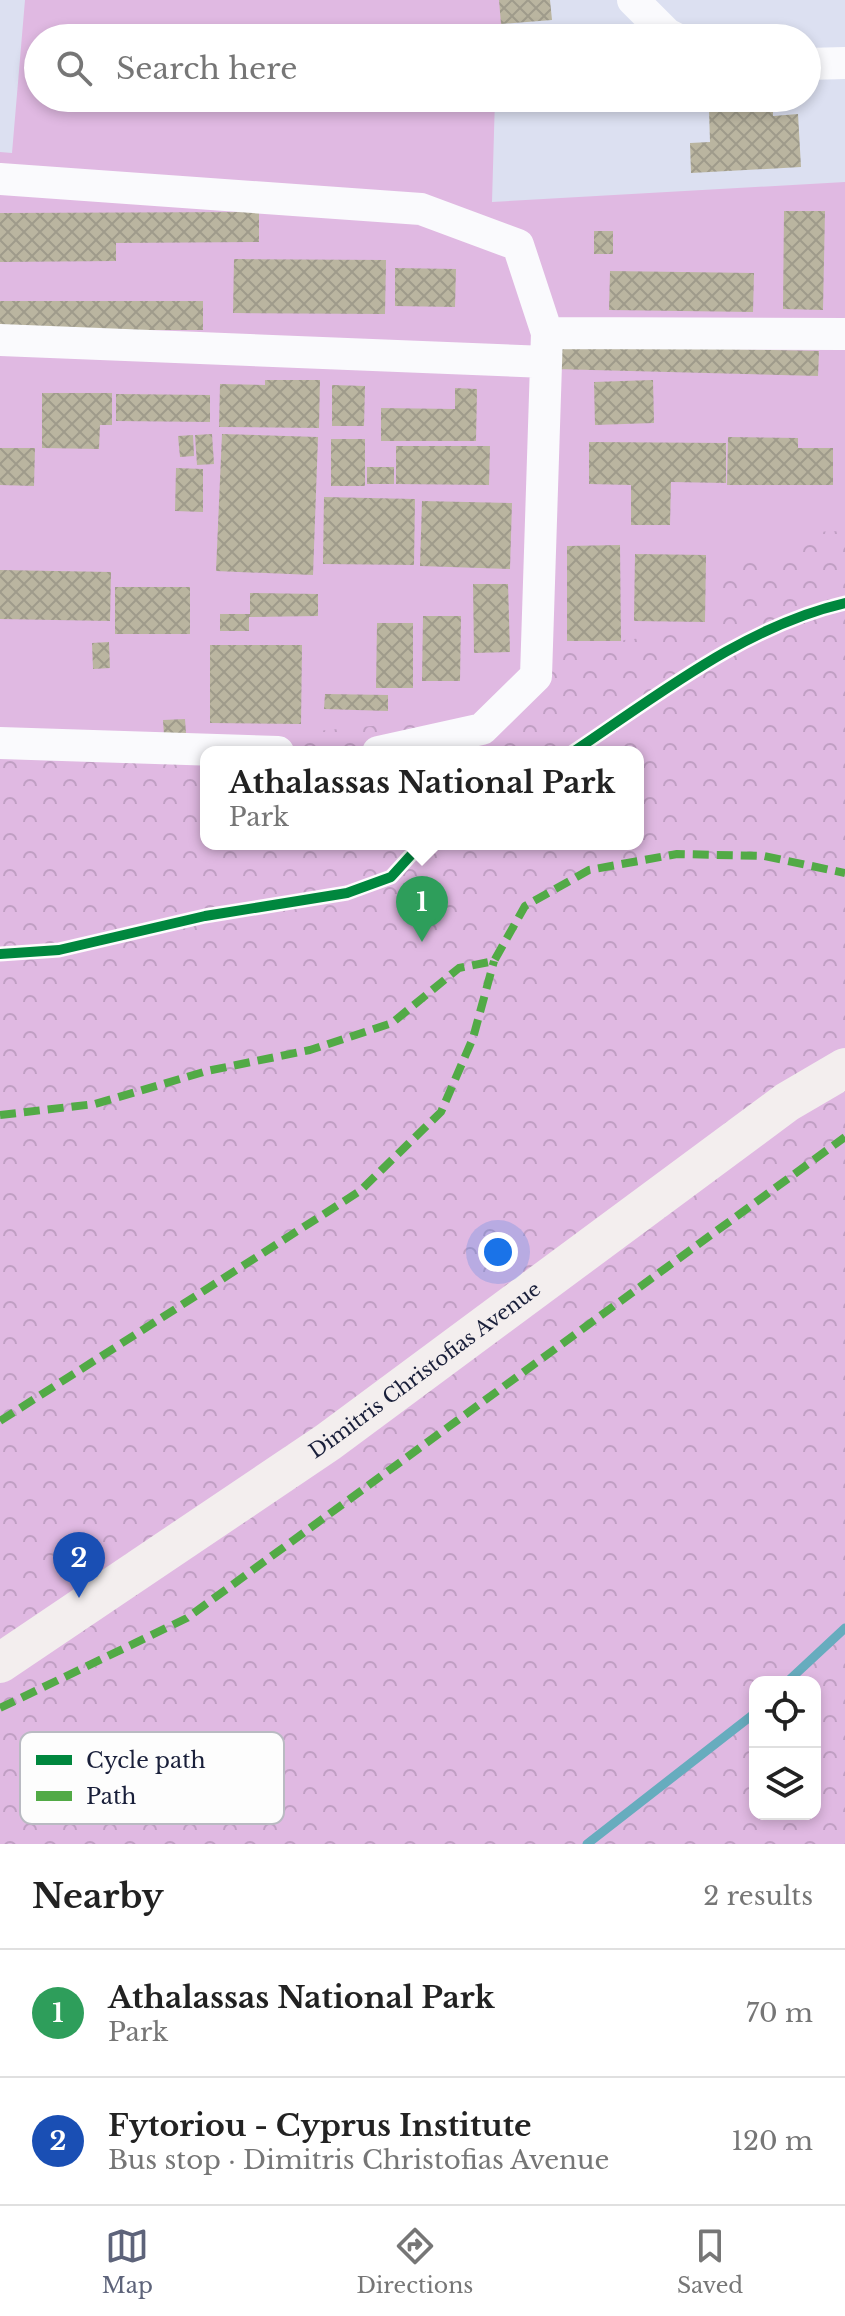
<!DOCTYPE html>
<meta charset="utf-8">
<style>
:root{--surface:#fff;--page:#f6f6f6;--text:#222;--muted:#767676;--line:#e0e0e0;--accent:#5d637a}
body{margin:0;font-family:"Libre Baskerville",serif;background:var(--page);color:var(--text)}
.controls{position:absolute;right:24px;bottom:24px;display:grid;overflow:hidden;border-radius:16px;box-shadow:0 4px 12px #0003}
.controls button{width:72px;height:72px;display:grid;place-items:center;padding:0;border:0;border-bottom:2px solid var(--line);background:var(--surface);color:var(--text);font:40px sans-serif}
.you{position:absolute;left:498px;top:1252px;width:28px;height:28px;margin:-20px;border:6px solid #fff;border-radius:50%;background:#1a73e8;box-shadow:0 0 0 12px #1a73e833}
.badge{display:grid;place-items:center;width:52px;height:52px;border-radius:50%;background:var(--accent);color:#fff;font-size:26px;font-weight:700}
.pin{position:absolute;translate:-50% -66px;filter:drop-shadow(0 2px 4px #0008)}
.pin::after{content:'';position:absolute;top:42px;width:28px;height:24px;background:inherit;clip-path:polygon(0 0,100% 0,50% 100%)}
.popup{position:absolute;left:200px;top:746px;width:444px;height:104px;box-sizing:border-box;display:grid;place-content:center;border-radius:16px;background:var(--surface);filter:drop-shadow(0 2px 6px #0005);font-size:26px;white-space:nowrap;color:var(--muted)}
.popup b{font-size:30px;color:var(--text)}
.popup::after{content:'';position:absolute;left:50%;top:100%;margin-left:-16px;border:16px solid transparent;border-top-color:var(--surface)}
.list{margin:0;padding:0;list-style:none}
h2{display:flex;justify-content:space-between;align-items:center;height:104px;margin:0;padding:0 32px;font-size:34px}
h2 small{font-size:26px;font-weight:400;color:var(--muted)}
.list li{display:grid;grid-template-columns:52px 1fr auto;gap:24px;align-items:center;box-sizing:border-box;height:128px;padding:0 32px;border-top:2px solid var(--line)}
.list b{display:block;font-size:30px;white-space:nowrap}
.list p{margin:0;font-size:26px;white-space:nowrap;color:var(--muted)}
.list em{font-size:26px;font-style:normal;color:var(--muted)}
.icon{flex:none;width:44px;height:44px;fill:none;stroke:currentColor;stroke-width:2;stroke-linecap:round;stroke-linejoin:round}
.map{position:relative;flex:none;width:845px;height:1844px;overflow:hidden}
.search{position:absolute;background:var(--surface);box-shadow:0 4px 12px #0003;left:24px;right:24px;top:24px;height:88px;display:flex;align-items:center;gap:20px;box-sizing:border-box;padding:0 28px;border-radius:44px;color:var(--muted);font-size:30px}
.sheet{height:360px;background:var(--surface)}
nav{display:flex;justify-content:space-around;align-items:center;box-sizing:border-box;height:112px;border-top:2px solid var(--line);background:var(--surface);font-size:22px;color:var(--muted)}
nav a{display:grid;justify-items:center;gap:4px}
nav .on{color:var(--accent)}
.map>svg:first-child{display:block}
.green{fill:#e0b9e2;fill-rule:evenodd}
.forest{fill:url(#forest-crowns);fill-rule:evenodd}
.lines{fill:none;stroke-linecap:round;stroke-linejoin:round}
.stream{stroke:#67acbe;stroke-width:9}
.building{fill:url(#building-cross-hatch)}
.minor{stroke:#fafafd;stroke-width:32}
.major{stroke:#f3eeee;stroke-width:40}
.quiet{stroke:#52aa46;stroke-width:8;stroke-dasharray:16 8;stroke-linecap:butt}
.cycleway-casing{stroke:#fdfdfd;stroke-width:15}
.cycleway{stroke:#00873e;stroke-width:10}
.labels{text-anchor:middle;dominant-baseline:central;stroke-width:6;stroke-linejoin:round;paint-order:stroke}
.street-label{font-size:20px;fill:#191f3a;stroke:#fdfdfd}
.key{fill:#fdfdfd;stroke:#b9bac2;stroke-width:2}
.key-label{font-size:22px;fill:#191f3a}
</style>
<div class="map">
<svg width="845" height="1844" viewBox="0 0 845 1844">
<defs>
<pattern id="forest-crowns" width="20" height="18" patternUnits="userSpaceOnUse" patternTransform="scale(2)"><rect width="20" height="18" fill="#e0b9e2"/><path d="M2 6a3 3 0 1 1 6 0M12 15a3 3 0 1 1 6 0" fill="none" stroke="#c09fc3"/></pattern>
<pattern id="building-cross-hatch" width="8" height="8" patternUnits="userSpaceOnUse" patternTransform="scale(2)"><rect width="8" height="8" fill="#bab5a0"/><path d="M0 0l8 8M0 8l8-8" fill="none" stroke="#9f9b8b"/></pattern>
</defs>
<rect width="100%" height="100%" fill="#dce0f1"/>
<!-- green -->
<path class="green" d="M 25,0 L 502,0 L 501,38 L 38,38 L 38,98 L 495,98 L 492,202 L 845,182 L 845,1844 L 0,1844 L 0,152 L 12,153 ZM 206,752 L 638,752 L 638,844 L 206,844 ZM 755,1682 L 815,1682 L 815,1814 L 755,1814 Z"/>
<!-- forest -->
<path class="forest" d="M 845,531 L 845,1844 L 0,1844 L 0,759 L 529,712 L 550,648 L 717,630 L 719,556 L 795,554 L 806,532 ZM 206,752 L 638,752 L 638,844 L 206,844 ZM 755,1682 L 815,1682 L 815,1814 L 755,1814 Z"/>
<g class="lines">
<!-- stream -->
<path class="stream" d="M 787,1682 L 845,1628
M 587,1844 L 755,1713"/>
</g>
<!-- building -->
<path class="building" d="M 499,0 L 550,0 L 552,20 L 501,24 Z
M 773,106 L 773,116 L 798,114 L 801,167 L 691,173 L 690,143 L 710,142 L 709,109 Z
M 784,211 L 825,211 L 823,310 L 783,309 Z
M 259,212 L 259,242 L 116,243 L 116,261 L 0,262 L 0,213 Z
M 594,231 L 613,231 L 613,254 L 594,254 Z
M 234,259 L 386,260 L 385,314 L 233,313 Z
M 395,268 L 456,269 L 455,307 L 395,306 Z
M 610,271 L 754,273 L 753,312 L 609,310 Z
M 0,301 L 203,301 L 203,330 L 0,330 Z
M 554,345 L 819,351 L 818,376 L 554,369 Z
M 265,380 L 320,380 L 319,428 L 219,427 L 220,384 L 265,385 Z
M 653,380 L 654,423 L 595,425 L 594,382 Z
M 332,385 L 365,386 L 364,426 L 332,426 Z
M 455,388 L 477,389 L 476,441 L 381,441 L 381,408 L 455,409 Z
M 42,393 L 112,393 L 112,425 L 100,425 L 99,449 L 42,448 Z
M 116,394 L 210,395 L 210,422 L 116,421 Z
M 212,434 L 214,464 L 197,465 L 195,435 Z
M 222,434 L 318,437 L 313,575 L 216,571 Z
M 193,435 L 194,456 L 180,457 L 178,436 Z
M 728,437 L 798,438 L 798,448 L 833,448 L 833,485 L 727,485 Z
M 331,439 L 365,439 L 365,486 L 331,486 Z
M 589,442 L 726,443 L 726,483 L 671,482 L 670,525 L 631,525 L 631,485 L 589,484 Z
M 396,446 L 490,446 L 489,485 L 396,484 Z
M 0,448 L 35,448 L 34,486 L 0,485 Z
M 367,467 L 394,467 L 394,484 L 367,484 Z
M 176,468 L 203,469 L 203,512 L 175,511 Z
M 324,497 L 415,499 L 414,565 L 323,564 Z
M 422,501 L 512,503 L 510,569 L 420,566 Z
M 620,545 L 621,641 L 567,641 L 567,546 Z
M 635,554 L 706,555 L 705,622 L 634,621 Z
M 0,570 L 111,572 L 110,621 L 0,619 Z
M 473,584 L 508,584 L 510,652 L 474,653 Z
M 115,587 L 190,587 L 190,634 L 115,634 Z
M 250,593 L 318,594 L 318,616 L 249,617 L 249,631 L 220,631 L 220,614 L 250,614 Z
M 423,616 L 461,616 L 460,681 L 422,681 Z
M 377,623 L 413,623 L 413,688 L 376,688 Z
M 109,642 L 110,668 L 93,669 L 92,643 Z
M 210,645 L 302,645 L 301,724 L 210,723 Z
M 325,694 L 388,695 L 388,711 L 324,709 Z
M 185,719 L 186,734 L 164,735 L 163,720 Z"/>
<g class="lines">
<!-- minor -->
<path class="minor" d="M 633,0 L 667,34 L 675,38
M 807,64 L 845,63
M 0,179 L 421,209 L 518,245 L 547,333 L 536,676 L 482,729 L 378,752
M 547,333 L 845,334
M 0,340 L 546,362
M 0,743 L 278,752"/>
<!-- major -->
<path class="major" id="s1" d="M 0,1663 L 328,1442 L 787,1102 L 845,1068"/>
<!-- quiet -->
<path class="quiet" d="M 0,1115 L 95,1104 L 207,1071 L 310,1050 L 392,1023 L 459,968 L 494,961 L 525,906 L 589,870 L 677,854 L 764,856 L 845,873
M 0,1421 L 360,1191 L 441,1112 L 473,1038 L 494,961
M 0,1708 L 187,1618 L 845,1137"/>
<defs>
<path id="cycleway" d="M 573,752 C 657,696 745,626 845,603
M 0,954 L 59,950 L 205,916 L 347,893 L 391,877 L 421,844"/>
</defs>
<!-- cycleway casing -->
<use href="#cycleway" class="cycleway-casing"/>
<!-- cycleway -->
<use href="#cycleway" class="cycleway"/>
</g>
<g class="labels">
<!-- street labels -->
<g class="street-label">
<text stroke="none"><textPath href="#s1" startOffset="516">Dimitris Christofias Avenue</textPath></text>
</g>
</g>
<!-- legend -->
<rect x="20" y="1732" width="264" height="92" rx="12" class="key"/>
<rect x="36" y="1755" width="36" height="10" fill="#00873e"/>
<rect x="36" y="1791" width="36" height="10" fill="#52aa46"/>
<g class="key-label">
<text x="86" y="1768">Cycle path</text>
<text x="86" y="1804">Path</text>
</g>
</svg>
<div class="controls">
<button><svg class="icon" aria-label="locate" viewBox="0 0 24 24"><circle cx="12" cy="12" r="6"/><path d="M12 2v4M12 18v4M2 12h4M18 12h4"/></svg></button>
<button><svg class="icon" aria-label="layers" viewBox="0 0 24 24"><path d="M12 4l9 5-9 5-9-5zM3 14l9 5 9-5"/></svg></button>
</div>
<div class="you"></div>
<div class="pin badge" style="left:422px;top:942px;background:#2e9e5b">1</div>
<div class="popup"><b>Athalassas National Park</b>Park</div>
<div class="pin badge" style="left:79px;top:1598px;background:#1a4fb4">2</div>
<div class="search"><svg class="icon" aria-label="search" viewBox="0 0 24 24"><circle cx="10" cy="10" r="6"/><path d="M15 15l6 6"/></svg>Search here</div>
</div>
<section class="sheet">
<h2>Nearby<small>2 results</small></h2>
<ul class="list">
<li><span class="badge" style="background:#2e9e5b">1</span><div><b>Athalassas National Park</b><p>Park</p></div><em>70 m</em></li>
<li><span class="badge" style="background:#1a4fb4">2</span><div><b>Fytoriou - Cyprus Institute</b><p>Bus stop · Dimitris Christofias Avenue</p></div><em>120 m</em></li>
</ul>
</section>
<nav>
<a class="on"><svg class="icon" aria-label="map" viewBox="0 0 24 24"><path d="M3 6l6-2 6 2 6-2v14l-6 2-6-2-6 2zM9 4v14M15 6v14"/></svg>Map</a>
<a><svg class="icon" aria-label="directions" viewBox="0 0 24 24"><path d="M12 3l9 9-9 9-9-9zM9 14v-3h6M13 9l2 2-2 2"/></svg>Directions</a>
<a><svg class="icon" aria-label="saved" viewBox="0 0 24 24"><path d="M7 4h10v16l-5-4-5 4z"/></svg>Saved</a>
</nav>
